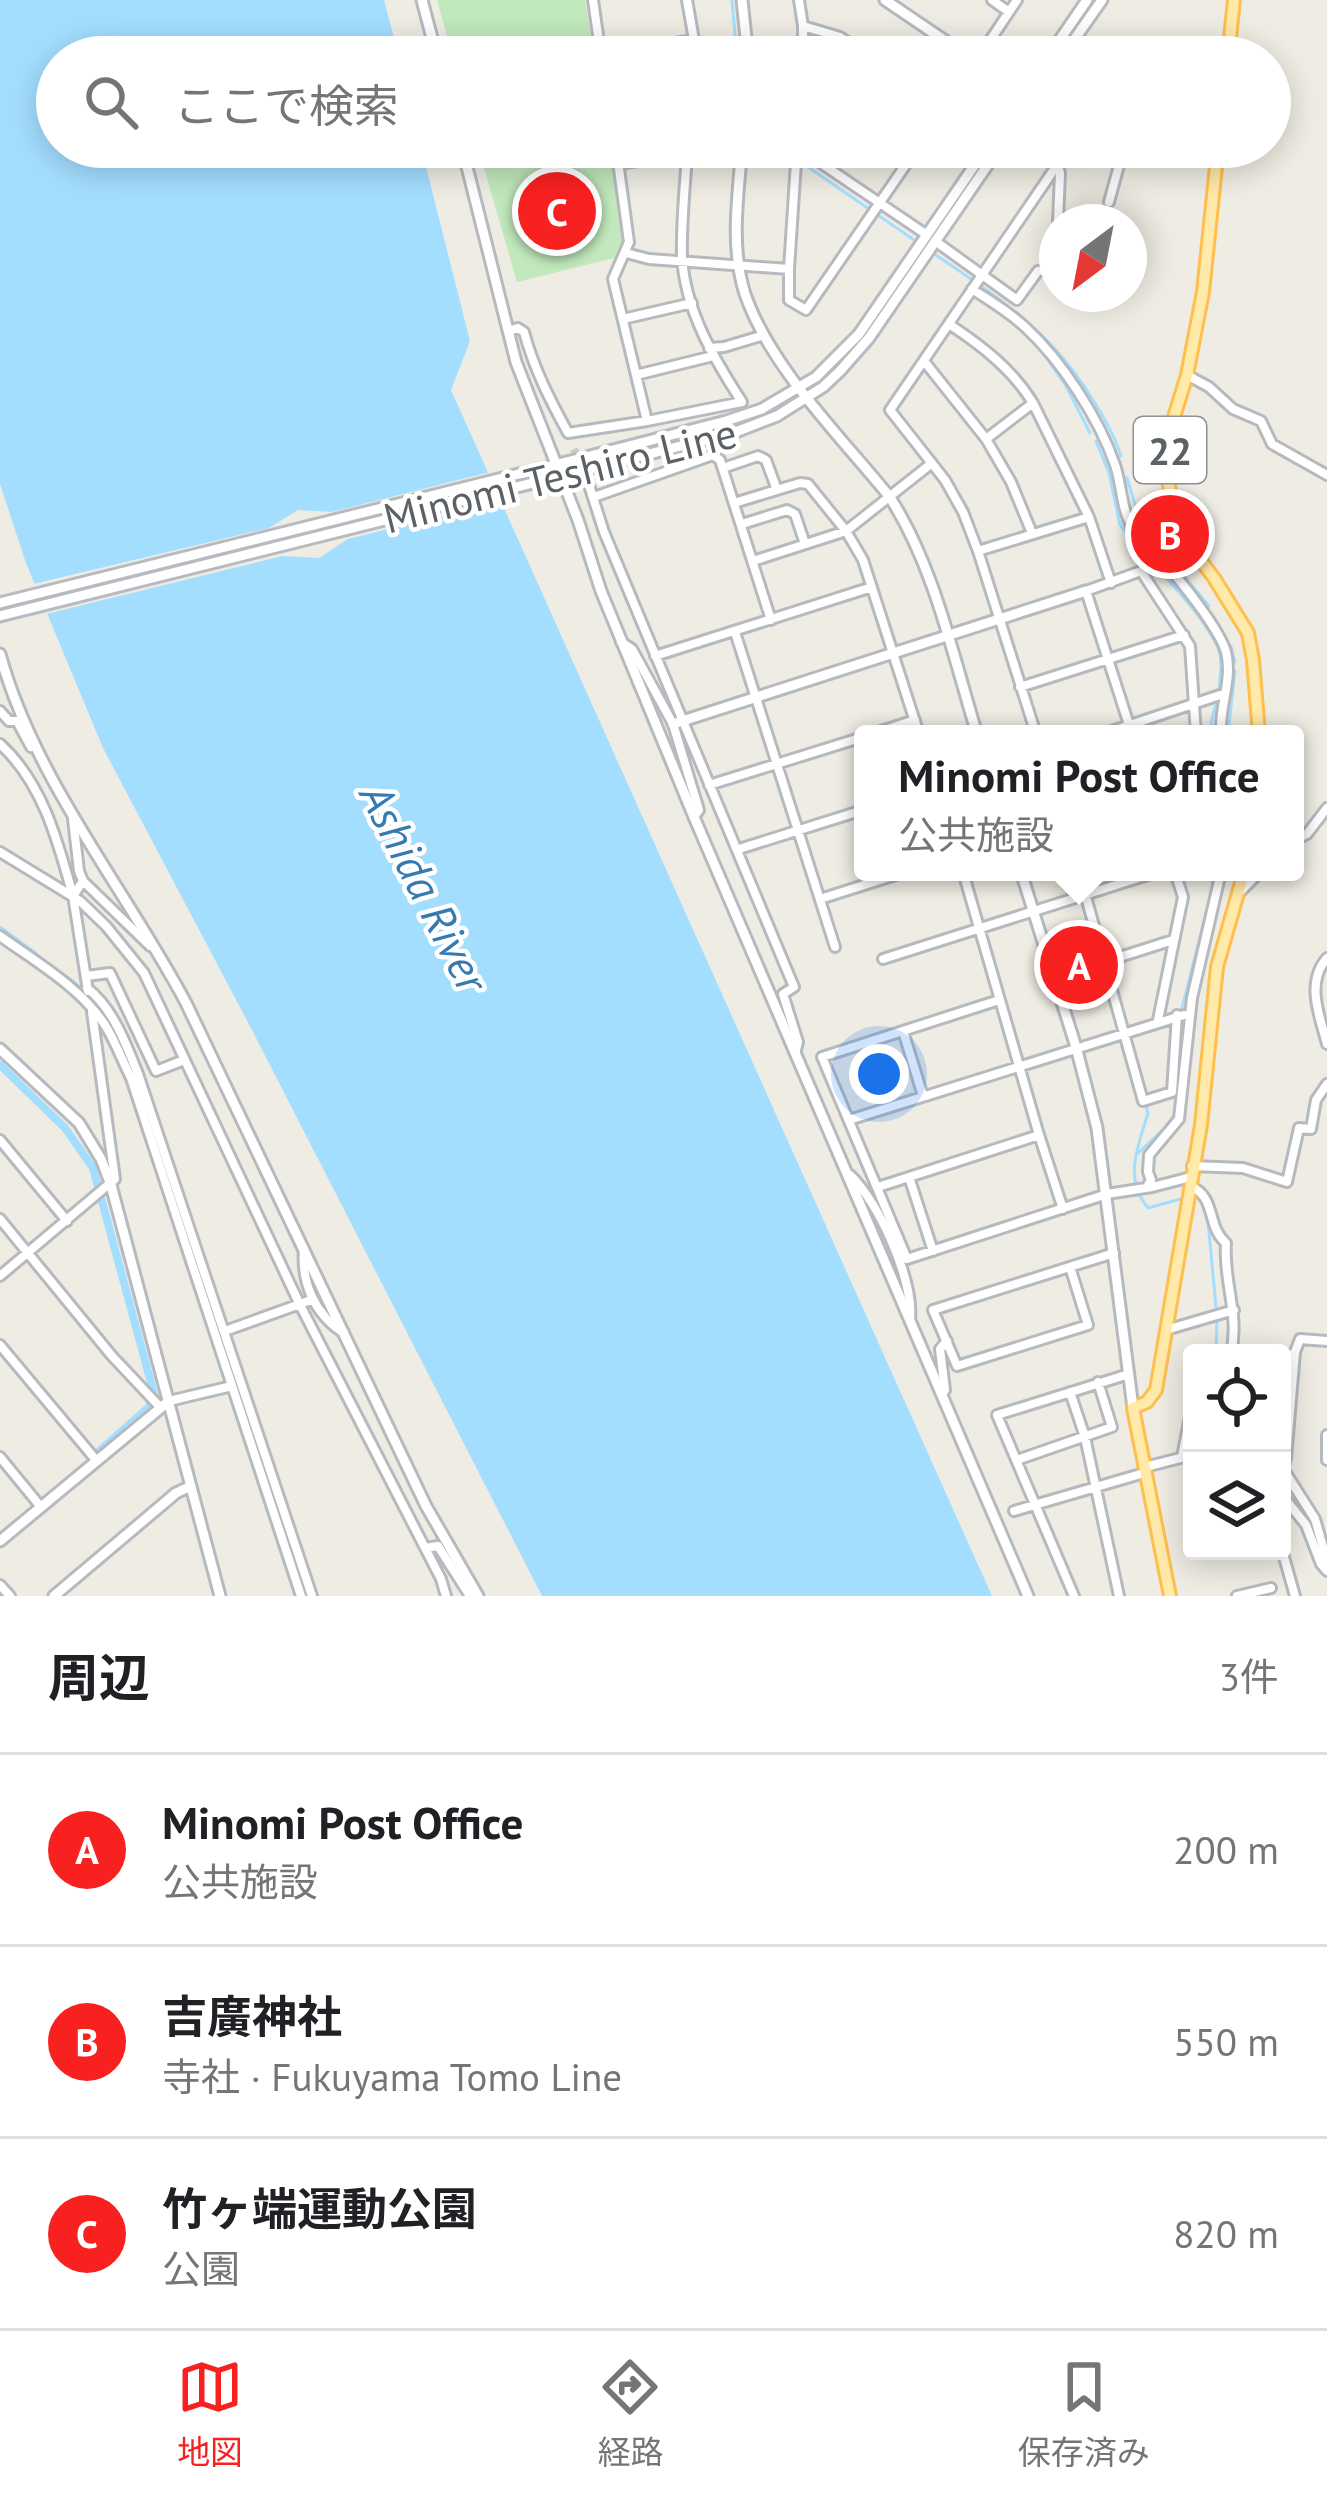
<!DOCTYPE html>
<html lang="ja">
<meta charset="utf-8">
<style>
:root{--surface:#fff;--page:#f6f6f6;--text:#202124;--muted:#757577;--line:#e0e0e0;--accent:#f92020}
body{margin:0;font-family:"PT Sans","Noto Sans JP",sans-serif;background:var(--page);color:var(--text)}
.controls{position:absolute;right:36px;bottom:36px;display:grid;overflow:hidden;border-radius:12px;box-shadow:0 6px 30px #0003}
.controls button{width:108px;height:108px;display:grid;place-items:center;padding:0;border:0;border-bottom:3px solid var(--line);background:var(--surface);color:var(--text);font:60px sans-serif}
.compass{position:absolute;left:1039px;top:204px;width:108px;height:108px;border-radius:50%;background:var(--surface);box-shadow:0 6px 30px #0003;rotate:212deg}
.you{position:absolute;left:879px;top:1074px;width:42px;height:42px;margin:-30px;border:9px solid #fff;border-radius:50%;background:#1a73e8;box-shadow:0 0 0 18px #1a73e833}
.badge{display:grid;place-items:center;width:78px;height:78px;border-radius:50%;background:var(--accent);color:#fff;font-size:39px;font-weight:700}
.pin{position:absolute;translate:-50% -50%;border:6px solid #fff;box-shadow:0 3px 12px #0006}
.popup{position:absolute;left:854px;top:725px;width:450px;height:156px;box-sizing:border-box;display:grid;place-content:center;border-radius:12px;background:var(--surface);filter:drop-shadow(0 3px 9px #0005);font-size:39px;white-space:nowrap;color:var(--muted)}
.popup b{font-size:45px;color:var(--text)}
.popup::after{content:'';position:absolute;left:50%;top:100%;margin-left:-24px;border:24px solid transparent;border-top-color:var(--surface)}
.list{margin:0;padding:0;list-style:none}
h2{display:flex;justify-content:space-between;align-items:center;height:156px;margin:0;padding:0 48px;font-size:51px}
h2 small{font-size:39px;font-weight:400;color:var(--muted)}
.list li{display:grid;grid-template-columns:78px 1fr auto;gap:36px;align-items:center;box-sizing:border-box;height:192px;padding:0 48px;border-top:3px solid var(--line)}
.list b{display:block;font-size:45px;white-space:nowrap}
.list p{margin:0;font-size:39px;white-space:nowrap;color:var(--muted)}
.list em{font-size:39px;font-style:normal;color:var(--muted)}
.icon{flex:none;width:66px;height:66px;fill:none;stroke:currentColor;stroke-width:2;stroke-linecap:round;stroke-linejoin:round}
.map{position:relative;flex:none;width:1327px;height:1596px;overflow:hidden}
.search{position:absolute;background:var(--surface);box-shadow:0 6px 30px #0003;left:36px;right:36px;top:36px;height:132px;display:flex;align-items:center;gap:30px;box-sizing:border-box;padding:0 42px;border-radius:66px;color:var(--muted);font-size:45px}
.sheet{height:732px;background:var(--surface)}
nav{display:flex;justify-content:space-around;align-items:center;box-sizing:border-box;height:168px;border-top:3px solid var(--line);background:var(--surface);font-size:33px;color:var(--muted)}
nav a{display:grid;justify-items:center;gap:6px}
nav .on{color:var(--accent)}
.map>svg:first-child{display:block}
.green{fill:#c1e9bd}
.water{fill:#a4deff}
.pier{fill:#efece3}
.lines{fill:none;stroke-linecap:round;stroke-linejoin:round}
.stream{stroke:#a4deff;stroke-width:3}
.canal{stroke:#a4deff;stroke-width:8}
.minor-tunnel{stroke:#cac9c4;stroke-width:8;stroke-dasharray:8 4;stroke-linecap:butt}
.minor-casing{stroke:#b6babf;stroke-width:14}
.tertiary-casing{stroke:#b6babf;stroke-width:15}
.secondary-casing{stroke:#b7bbc1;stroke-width:15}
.primary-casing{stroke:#febf4e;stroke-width:16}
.minor{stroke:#fff;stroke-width:8}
.tertiary{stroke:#fff;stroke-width:9}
.secondary{stroke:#fff;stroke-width:9}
.primary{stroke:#ffeaa9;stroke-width:10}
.labels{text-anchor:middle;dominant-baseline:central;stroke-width:9;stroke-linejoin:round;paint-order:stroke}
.shield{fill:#fff;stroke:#8c9093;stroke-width:3}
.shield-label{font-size:39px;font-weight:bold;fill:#5b6165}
.street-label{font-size:42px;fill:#5b6165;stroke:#fff}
.water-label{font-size:45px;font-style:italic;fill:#357bb2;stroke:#fff}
</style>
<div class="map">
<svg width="1327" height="1596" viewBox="0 0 1327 1596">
<rect width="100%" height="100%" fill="#efece3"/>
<!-- green -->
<path class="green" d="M 437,0 L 585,0 L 594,57 L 453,57 Z
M 478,147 L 609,147 L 623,239 L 614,258 L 517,282 Z"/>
<!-- water -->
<path class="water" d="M 0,0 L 384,0 L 399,57 L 57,57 L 57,147 L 421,147 L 470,341 L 451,390 L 992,1596 L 542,1596 L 252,1030 L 103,748 L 26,563 L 0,484 Z"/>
<!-- pier -->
<path class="pier" d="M 494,471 L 507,499 L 348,539 L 319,558 L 282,556 L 42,615 L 29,585 L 269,528 L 298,510 L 332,512 Z"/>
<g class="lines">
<!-- stream -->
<path class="stream" d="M 732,0 L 737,57
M 779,147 L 917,242
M 930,251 C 994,295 1050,329 1091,397 C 1103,416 1114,434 1121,456
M 1039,347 L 1066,386 L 1090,433
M 1096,441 L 1109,473 L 1120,525 L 1148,558
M 1127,478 L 1141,524 L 1209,606
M 1156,567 C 1175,587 1208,624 1218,648 C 1223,661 1220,676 1219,689
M 1231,646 L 1235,662
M 1213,734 L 1211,722 L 1217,701
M 1228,734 L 1235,671
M 1223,886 L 1227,872
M 1182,1008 L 1216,873
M 1146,1105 L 1148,1113 C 1138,1147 1123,1178 1148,1208 L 1184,1198
M 1138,1153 L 1166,1127 L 1175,1113 L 1181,1021
M 1207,1211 L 1217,1317 L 1216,1353"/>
<!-- canal -->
<path class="canal" d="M 0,930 L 34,955
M 60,975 C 89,995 109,1016 124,1048
M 0,1065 L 65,1128 L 93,1168 L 154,1394 L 149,1407 L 96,1454
M 153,1130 L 222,1338
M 250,1421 L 307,1596"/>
<!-- minor-tunnel -->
<path class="minor-tunnel" d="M 574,449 L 588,482"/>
<defs>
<path id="minor" d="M 593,0 L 601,56
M 687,0 L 694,40 L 693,57
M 799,0 L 803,26 L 803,57
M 992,0 L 1009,12
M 803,26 L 840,37 L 869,57
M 601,54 L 694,40
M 979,57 L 1017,0
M 616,147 L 629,242 L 613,279 L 647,421
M 797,147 L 927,235
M 898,147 L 912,156
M 1058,166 L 1060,173 L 1058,222
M 1109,202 L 1124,147
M 935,241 L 1017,300 L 1038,271 L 1056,270 L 1057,245
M 626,253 L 649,259 L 789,269 L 797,147
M 789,269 L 789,300 L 806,310 L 918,147
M 972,289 C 990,301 1009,312 1025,327 C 1061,360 1099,418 1115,465 C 1122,485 1121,508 1132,527 C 1140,541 1152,550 1163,561 C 1180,580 1219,628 1226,652 C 1233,679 1219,707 1221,734
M 623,319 L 692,303
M 949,324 C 982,346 1012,369 1033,403
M 509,331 L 518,328 L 524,332 C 534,369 550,400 568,433 L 647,421 L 742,402 C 714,359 685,310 682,257 C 681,223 685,188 687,154 L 618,164
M 709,348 L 724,347 L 764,335
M 924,361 L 986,439
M 636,375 L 713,356
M 1187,375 L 1209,387 L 1233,409 L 1261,421 L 1272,444 L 1327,475
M 723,468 L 758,456 L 766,460 L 777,490
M 588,482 L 604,532 L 794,987 L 783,994 L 798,1042 L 796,1050
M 594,497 L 713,455 L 720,460 L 771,620
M 734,503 L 800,483 L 808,484 L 846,531 L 863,560 L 919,734
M 742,524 L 787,510 L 795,514 L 805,544
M 1032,533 L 1011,482 L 986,439 L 1033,403 L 1089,517 L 1111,583
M 978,551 L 1089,517
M 753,561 L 846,531 L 932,463
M 1141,571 L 1190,646 L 1196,734
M 735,632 L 835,947
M 621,642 L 632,649 L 673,724 L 699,810 L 694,817
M 655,656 L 872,587
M 1020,687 L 1184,635
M 0,711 L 9,721 L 17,721 L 31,747
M 872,734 L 915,720
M 1036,734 L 978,551 L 963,512 L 945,480 L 890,410 L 1057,165 L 1061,147
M 1103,734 L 1220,695
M 1132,734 L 1086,591 L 1141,571 L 1186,541
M 0,744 C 43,783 58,842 73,896
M 709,785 L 863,737
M 73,819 L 79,871 L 83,881 L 73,896 L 88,991
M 1295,840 L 1307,834 L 1327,808
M 739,849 L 863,810
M 0,852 L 80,901 L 106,926 L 144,973 L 300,1305 L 441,1579 L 446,1596
M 1079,872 L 1143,1101 L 1172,1092 L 1177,1015
M 83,881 L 150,946
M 1240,892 L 1260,872
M 820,899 L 905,872
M 0,936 C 36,962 80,987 105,1025 C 115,1041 122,1060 131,1078 L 301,1596
M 1327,958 C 1305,983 1320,1017 1327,1044
M 883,959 L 1157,872
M 1104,962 L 1173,940
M 86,976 L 110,973 L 156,1071 L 184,1060
M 87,988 C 113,1008 126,1044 138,1074 L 312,1596
M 999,1000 L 822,1057 L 907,1259 L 1107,1194 L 1152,1187 L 1191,1177
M 1158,1020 L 1183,897 L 1175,872
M 903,1031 L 923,1096
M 849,1120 L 1184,1015
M 1039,1135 L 1063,1209
M 0,1140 L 67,1221
M 1192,1166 L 1243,1168 L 1287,1182 L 1299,1128 L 1311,1129 L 1316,1100 L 1327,1084
M 850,1175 C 878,1201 914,1280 910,1319
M 909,1177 L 933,1251
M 1190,1186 C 1217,1197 1206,1226 1226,1243 C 1223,1281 1240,1315 1231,1353
M 878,1187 L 1039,1135 L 963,872
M 1147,1187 L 1151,1180 L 1148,1172 L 1149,1155 L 1179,1119 L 1192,998 L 1221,872
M 0,1219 L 112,1356 L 160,1407
M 304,1249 C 301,1283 315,1315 344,1333
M 1070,1267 L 1088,1325 L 957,1366 L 933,1310 L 1114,1253
M 0,1276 L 115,1179 L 92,1012
M 1166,1330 L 1234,1310
M 225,1331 L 311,1300
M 0,1345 L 96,1460
M 1282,1364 L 1295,1352 L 1300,1339 L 1327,1341
M 1070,1392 L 1085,1437 L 1119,1596
M 942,1395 L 945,1390 L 940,1349 L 947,1341
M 169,1401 L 232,1386
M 1327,1435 L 1327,1460
M 0,1457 L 41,1507
M 1182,1457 L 1192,1406
M 1017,1460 L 1112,1427 L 1098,1382
M 1145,1467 L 1192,1455
M 1282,1467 L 1315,1519 L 1327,1561
M 1283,1469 L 1286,1459 L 1295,1352
M 1282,1495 L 1306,1525 L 1321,1564 L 1327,1571
M 1014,1511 L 1144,1473
M 425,1548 L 438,1546 L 470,1596
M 1282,1550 L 1295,1596
M 0,1585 L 10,1596
M 1074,1596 L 997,1415 L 1129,1374
M 1237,1596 L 1271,1588"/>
<path id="tertiary" d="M 422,0 L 437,57
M 742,0 L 748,57
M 885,0 L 969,57
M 462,147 L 516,362 L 578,520 L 601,591 L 694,817 L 1028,1596
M 742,147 C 738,195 730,247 745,294 C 770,367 841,437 889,496 C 934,565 953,656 977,734
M 0,654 C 35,781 125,888 186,1003 L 426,1506 L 478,1596
M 673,724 L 1086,591
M 1021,872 L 1076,1047 L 1097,1128 L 1133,1408
M 0,1049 L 79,1123 L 101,1159 L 111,1185 L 220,1596
M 0,1541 L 169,1401
M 54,1596 L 176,1493 L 191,1486"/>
<path id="secondary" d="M 1048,57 L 1087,0
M 1062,57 L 1102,0
M 0,603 L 539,469 L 726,421 L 762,409 L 816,377 L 859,334 L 987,147
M 0,616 L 733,433 L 777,416 L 823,387 L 840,371 L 869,338 L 1000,147"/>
<path id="primary" d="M 1228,57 L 1234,0
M 1218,147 L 1203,292 L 1187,375 L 1174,417 L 1167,473 L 1174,516 L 1186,541 L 1214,578 L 1248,633 L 1253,660 L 1259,734
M 1170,1596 L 1133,1408 L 1147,1402 L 1156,1390 L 1201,1125 L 1217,967 L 1244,872"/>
</defs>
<!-- minor casing -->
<use href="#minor" class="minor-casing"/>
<!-- tertiary casing -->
<use href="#tertiary" class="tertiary-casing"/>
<!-- secondary casing -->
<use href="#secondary" class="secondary-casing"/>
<!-- primary casing -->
<use href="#primary" class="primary-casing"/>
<!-- minor -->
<use href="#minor" class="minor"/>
<!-- tertiary -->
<use href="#tertiary" class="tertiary"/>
<!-- secondary -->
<use href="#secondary" class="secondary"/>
<!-- primary -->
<use href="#primary" class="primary"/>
</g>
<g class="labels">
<!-- shield labels -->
<rect class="shield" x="1134" y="417" width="72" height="66" rx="9"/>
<g class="shield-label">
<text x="1170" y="450">22</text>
</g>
<!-- street labels -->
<g class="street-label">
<text transform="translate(560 475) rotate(-14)">Minomi Teshiro Line</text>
</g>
<!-- water labels -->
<g class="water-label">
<text transform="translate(425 887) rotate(63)">Ashida River</text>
</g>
</g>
</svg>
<div class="controls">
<button><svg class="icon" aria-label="locate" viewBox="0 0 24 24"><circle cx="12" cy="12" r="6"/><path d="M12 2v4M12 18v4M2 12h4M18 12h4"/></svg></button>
<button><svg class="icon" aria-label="layers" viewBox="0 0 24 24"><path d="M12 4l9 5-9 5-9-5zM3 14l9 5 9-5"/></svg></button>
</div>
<svg class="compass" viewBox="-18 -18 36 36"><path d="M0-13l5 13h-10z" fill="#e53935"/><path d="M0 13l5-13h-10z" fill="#757577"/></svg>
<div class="you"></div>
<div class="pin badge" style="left:1079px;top:965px">A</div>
<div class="popup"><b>Minomi Post Office</b>公共施設</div>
<div class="pin badge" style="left:1170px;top:534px">B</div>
<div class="pin badge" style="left:557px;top:211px">C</div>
<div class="search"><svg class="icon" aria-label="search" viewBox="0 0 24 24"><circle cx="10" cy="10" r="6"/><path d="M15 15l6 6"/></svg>ここで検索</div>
</div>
<section class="sheet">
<h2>周辺<small>3件</small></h2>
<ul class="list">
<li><span class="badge">A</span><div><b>Minomi Post Office</b><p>公共施設</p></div><em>200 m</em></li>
<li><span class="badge">B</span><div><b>吉廣神社</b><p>寺社 · Fukuyama Tomo Line</p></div><em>550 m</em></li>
<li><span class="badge">C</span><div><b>竹ヶ端運動公園</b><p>公園</p></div><em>820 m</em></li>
</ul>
</section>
<nav>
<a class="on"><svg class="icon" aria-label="map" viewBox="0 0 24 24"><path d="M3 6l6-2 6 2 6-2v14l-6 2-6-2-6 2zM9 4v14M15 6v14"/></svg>地図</a>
<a><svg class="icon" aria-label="directions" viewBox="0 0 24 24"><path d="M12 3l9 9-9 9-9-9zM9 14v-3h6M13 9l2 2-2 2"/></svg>経路</a>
<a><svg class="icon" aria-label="saved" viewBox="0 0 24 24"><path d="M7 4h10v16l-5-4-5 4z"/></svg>保存済み</a>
</nav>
